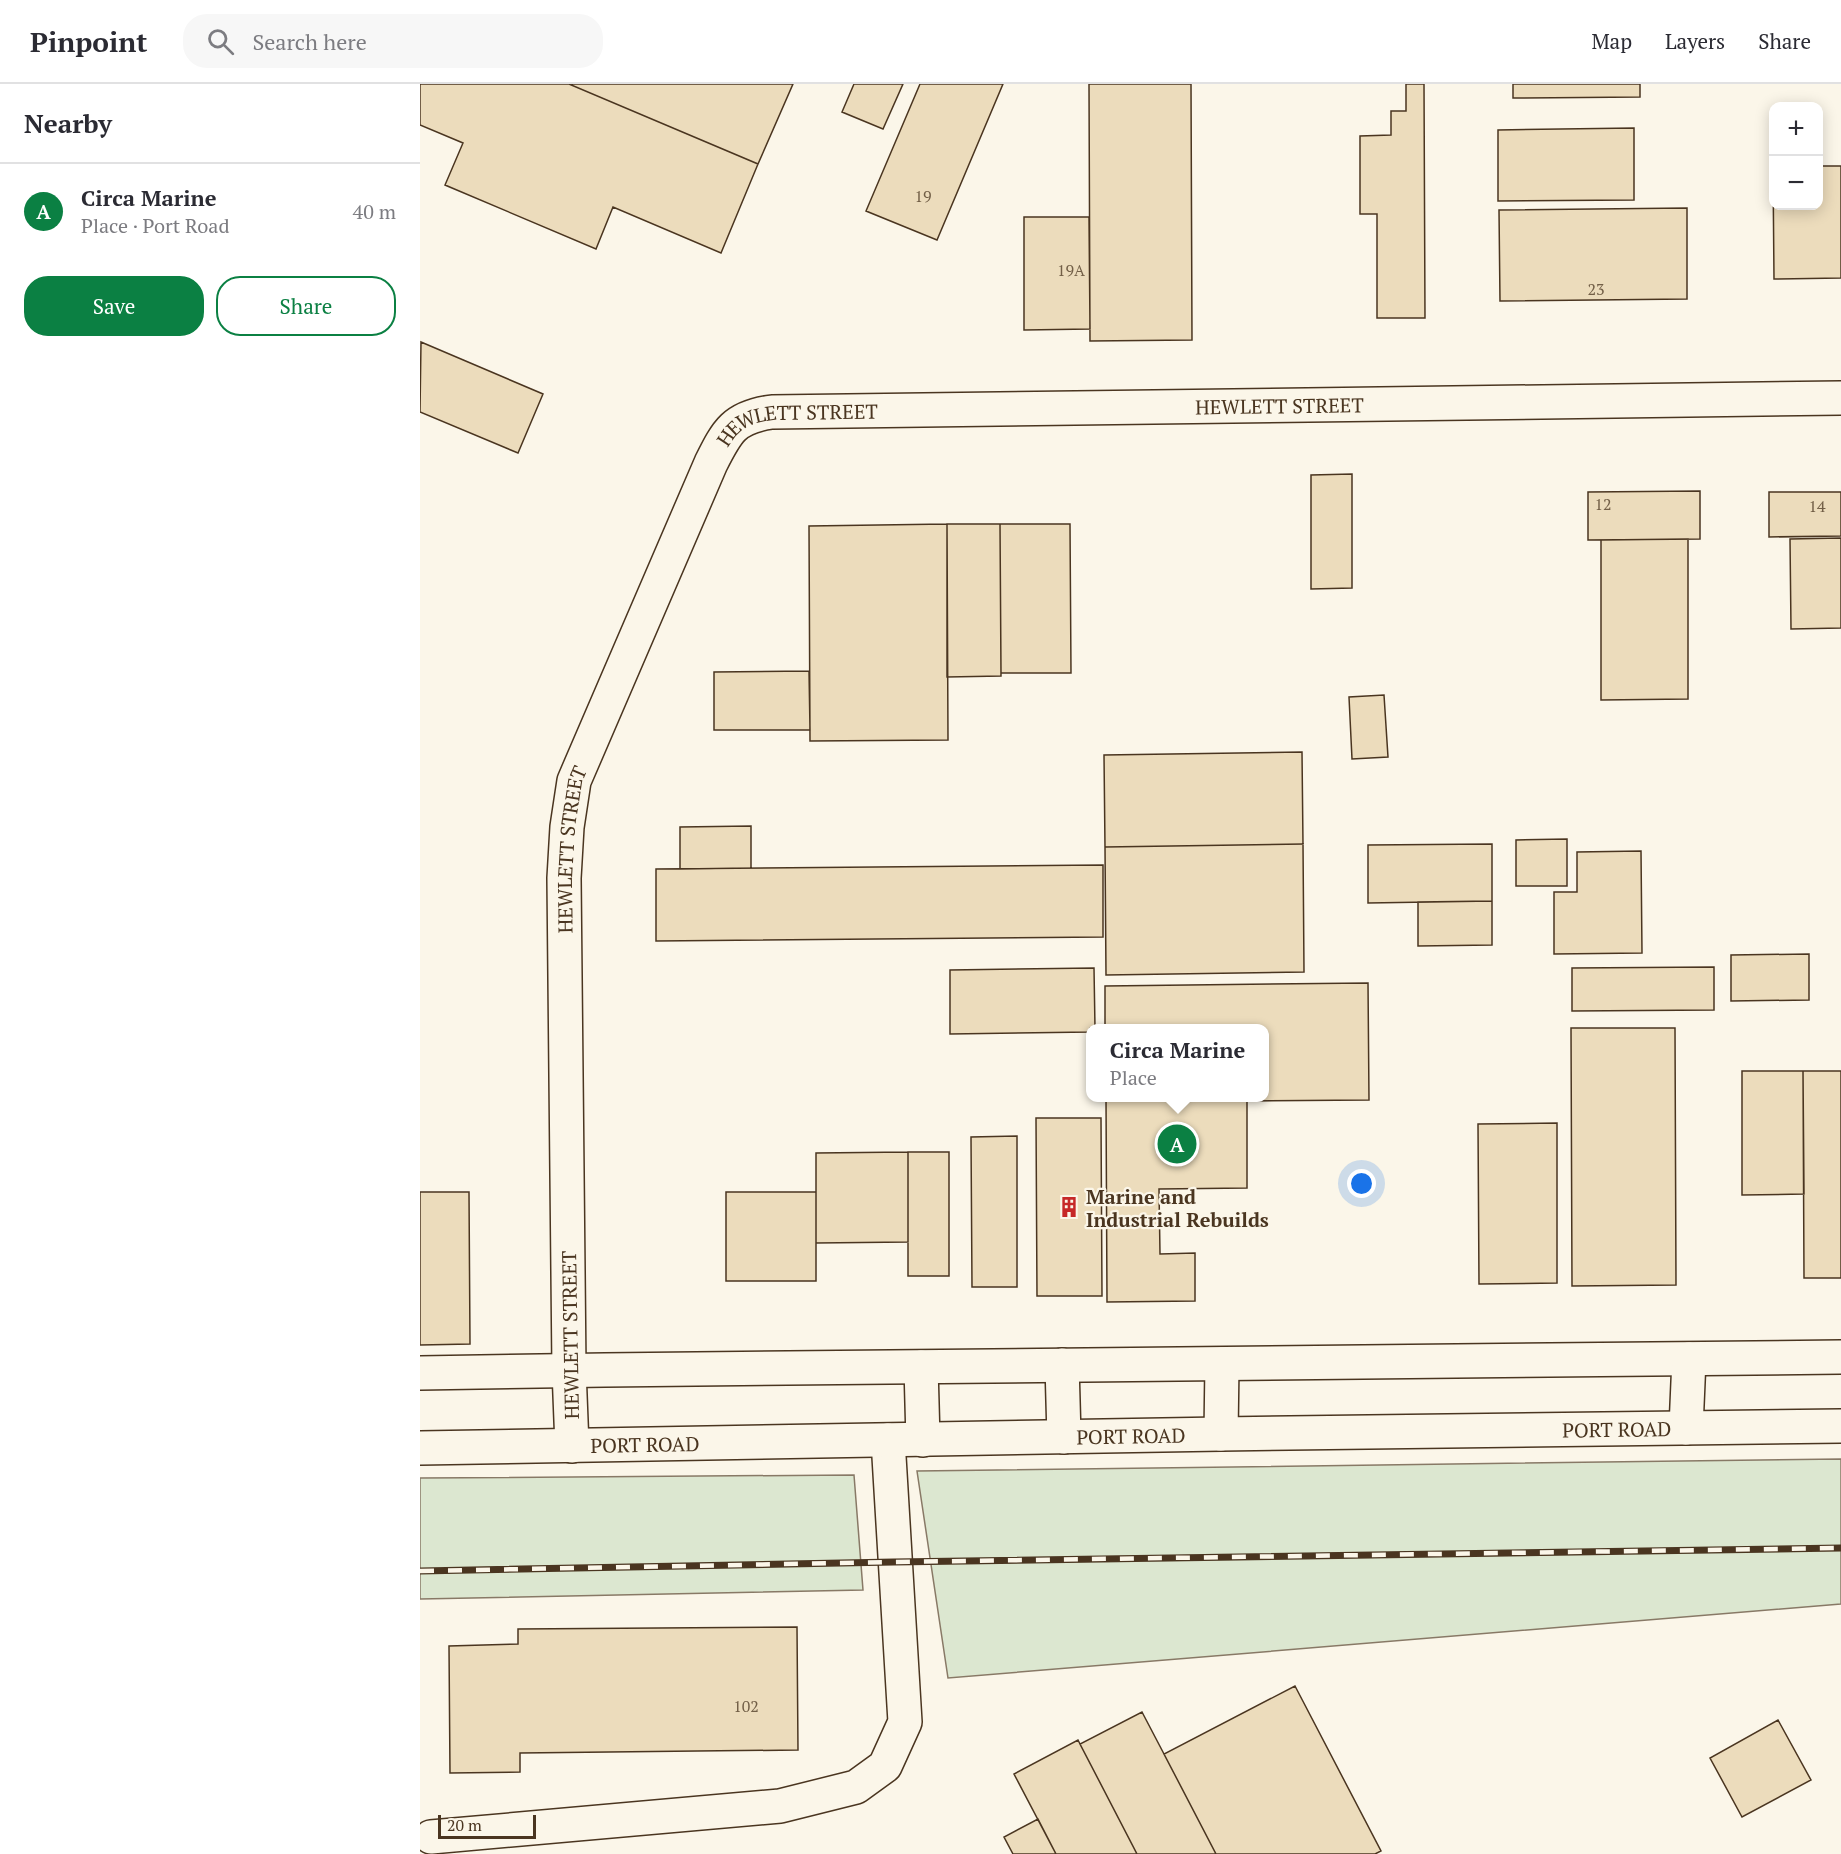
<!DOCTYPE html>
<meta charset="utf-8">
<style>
:root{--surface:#fff;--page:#f7f7f7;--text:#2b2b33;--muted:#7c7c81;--line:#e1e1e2;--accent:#0b8043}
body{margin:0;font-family:"PT Serif",serif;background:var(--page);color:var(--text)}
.controls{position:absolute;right:18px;top:18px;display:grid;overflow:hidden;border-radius:12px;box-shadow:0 3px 15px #0003}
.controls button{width:54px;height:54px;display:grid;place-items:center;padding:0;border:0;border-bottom:2px solid var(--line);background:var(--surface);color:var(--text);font:30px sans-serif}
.scale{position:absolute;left:18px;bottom:15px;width:98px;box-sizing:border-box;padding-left:6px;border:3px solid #4a3520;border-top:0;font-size:16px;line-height:21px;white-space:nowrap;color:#4a3520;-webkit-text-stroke:4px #fbf6e9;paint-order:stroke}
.you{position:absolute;left:942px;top:1100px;width:21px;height:21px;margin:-15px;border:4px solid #fff;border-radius:50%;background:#1a73e8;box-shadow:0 0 0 9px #1a73e833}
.badge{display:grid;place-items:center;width:39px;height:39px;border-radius:50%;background:var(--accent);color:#fff;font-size:20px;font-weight:700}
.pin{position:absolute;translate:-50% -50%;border:3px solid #fff;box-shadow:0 2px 6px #0006}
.popup{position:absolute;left:666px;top:940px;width:183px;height:78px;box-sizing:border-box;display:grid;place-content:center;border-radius:12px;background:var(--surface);filter:drop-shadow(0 2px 4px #0005);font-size:20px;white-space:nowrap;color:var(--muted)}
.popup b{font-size:22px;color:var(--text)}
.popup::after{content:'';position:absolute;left:50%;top:100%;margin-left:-12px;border:12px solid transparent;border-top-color:var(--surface)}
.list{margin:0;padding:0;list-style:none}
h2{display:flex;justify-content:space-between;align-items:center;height:78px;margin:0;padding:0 24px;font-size:26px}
h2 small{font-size:20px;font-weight:400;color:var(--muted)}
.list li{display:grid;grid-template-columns:39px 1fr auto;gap:18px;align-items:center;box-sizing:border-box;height:96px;padding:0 24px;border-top:2px solid var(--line)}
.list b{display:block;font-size:22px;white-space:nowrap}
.list p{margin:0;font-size:20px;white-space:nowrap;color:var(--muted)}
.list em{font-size:20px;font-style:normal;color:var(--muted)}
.actions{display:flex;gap:12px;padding:18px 24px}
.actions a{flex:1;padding:14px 0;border:2px solid var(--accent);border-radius:24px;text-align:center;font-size:21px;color:var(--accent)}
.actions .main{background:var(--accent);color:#fff}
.icon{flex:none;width:33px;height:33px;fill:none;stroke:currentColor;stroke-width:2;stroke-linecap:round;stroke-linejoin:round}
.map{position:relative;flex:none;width:1421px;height:1770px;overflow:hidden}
header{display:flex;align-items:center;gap:36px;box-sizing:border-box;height:84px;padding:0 30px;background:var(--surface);border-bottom:2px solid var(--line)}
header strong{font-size:28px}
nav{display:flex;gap:33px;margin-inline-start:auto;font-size:21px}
.search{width:420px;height:54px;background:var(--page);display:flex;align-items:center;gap:15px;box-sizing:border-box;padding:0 21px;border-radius:24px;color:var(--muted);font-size:22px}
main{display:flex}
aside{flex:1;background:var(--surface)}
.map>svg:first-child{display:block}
.green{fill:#dce7d0;stroke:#887966;stroke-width:1.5}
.building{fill:#ecdcbc;stroke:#4a3520;stroke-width:1.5}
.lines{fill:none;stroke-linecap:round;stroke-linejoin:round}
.minor-casing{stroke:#4a3520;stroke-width:36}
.major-casing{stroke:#4a3520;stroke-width:36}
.minor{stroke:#fbf6e9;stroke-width:33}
.major{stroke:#fbf6e9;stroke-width:33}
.rail-casing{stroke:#4a3520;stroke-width:7}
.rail{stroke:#fbf6e9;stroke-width:4.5;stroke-dasharray:14;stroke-linecap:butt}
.labels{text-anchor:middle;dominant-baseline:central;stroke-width:4.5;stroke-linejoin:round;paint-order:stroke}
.number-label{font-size:16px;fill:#725f47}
.street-label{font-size:20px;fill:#4a3520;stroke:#fbf6e9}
.poi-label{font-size:20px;font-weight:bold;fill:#4a3520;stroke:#fbf6e9;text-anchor:start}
</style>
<header>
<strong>Pinpoint</strong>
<div class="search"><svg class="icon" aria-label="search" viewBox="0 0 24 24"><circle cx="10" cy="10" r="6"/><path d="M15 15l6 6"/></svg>Search here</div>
<nav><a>Map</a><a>Layers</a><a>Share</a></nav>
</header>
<main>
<aside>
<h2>Nearby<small></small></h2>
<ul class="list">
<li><span class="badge">A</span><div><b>Circa Marine</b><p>Place · Port Road</p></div><em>40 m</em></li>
</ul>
<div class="actions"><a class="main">Save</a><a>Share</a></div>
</aside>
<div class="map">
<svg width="1421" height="1770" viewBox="0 0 1421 1770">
<rect width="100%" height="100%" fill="#fbf6e9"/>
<!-- green -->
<path class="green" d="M 1421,1375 L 1421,1520 L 528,1594 L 497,1387 Z
M 434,1391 L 443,1506 L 0,1515 L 0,1394 Z"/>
<!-- building -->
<path class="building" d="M 0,0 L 149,0 L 338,80 L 301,169 L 193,123 L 176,165 L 25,101 L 43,59 L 0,41 Z
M 149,0 L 373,0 L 338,80 Z
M 434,0 L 483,0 L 463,45 L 422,28 Z
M 500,0 L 583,0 L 517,156 L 446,127 Z
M 669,0 L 771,0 L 772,256 L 670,257 Z
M 986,0 L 1004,0 L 1005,234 L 957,234 L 957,130 L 940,130 L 940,52 L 971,51 L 971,27 L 986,27 Z
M 1093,0 L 1220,0 L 1220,13 L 1093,14 Z
M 1214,44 L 1214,116 L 1078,117 L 1078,46 Z
M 1398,82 L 1421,82 L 1421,194 L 1354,195 L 1353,83 L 1354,122 L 1398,122 Z
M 1267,124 L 1267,215 L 1080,217 L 1079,126 Z
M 604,133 L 669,133 L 670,245 L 604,246 Z
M 1,258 L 123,310 L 98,369 L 0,328 Z
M 932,390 L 932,504 L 891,505 L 891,391 Z
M 1280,407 L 1280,455 L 1168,456 L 1168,408 Z
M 1349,408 L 1421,408 L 1421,452 L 1349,453 Z
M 527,440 L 580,440 L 581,592 L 527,593 Z
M 527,440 L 528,656 L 390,657 L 389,442 Z
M 580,440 L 650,440 L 651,589 L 581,589 Z
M 1421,454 L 1421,544 L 1371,545 L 1370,455 Z
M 1268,455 L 1268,615 L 1181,616 L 1181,456 Z
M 389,587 L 390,646 L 294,646 L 294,588 Z
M 964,611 L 968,673 L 932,675 L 929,613 Z
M 882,668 L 883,760 L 685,763 L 684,671 Z
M 331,742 L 331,784 L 260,785 L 260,743 Z
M 1147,755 L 1147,802 L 1096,802 L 1096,756 Z
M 883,760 L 884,888 L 686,891 L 685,763 Z
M 1072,760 L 1072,817 L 948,819 L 948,761 Z
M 1221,767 L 1222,869 L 1134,870 L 1134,808 L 1157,808 L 1157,768 Z
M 683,781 L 683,853 L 236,857 L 236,785 Z
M 1072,817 L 1072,861 L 998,862 L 998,818 Z
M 1389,870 L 1389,916 L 1311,917 L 1311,871 Z
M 1294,883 L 1294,926 L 1152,927 L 1152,884 Z
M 674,884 L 675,944 L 670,944 L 670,948 L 530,950 L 530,886 Z
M 948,899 L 949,1016 L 827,1017 L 827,1104 L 739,1105 L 740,1170 L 775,1169 L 775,1217 L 687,1218 L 686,1014 L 844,1014 L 844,944 L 685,944 L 685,902 Z
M 1151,944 L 1255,944 L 1256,1201 L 1152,1202 Z
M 1322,987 L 1383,987 L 1384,1110 L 1322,1111 Z
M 1383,987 L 1421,987 L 1421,1194 L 1384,1194 Z
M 616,1034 L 681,1034 L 682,1212 L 617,1212 Z
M 1137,1039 L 1137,1199 L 1059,1200 L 1058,1040 Z
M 597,1052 L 597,1203 L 552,1203 L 551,1053 Z
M 488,1068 L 529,1068 L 529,1192 L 488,1192 Z
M 488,1068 L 488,1158 L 396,1159 L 396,1069 Z
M 0,1108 L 49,1108 L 50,1260 L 0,1261 Z
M 306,1108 L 396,1108 L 396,1197 L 306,1197 Z
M 377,1543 L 378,1666 L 100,1669 L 100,1688 L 30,1689 L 29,1562 L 98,1560 L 98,1545 Z
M 875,1602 L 961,1767 L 955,1770 L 796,1770 L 744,1670 Z
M 722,1628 L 744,1670 L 796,1770 L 717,1770 L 660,1660 Z
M 1358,1636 L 1391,1696 L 1322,1733 L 1290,1674 Z
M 658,1656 L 660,1660 L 717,1770 L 636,1770 L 594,1690 Z
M 618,1735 L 636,1770 L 593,1770 L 584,1753 Z"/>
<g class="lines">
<defs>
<g id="minor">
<path d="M 642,1281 L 644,1353"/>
<path d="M 501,1283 L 503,1356"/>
<path d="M 0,1289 L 185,1286 L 1421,1273"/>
<path d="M 1266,1344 L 1269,1275"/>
<path d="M 801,1350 L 802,1280"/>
<path id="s1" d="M 152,1362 L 149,1286 L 144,794 L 147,743 L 154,697 L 291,379 C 307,347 314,333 352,328 L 1421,314"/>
<path d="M 11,1753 L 360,1722 L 436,1703 L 465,1682 L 485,1638 L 468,1356"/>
</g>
<g id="major">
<path id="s2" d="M 0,1364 L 801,1350 L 1421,1342"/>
</g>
</defs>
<!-- minor casing -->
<use href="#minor" class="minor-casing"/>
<!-- major casing -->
<use href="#major" class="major-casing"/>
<!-- minor -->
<use href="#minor" class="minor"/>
<!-- major -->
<use href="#major" class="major"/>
<defs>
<path id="rail" d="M 0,1487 L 474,1478 L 1421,1464"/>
</defs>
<!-- rail casing -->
<use href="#rail" class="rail-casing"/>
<!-- rail -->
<use href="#rail" class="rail"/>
</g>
<!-- icons -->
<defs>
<symbol id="building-bare" viewBox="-9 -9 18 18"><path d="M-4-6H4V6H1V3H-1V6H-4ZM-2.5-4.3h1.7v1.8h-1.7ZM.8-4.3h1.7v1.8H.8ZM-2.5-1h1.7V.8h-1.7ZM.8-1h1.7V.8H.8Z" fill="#c62828" stroke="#fbf6e9" stroke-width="2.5" paint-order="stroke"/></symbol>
</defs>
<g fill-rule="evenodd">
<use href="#building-bare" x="634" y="1108" width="30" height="30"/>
</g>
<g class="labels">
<!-- number labels -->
<g class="number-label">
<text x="503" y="112">19</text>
<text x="651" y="186">19A</text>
<text x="1176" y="205">23</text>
<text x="1183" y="420">12</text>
<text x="1397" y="422">14</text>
<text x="326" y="1622">102</text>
</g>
<!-- street labels -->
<g class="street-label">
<text stroke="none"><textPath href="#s1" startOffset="1604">HEWLETT STREET</textPath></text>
<text stroke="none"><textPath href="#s1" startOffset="1118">HEWLETT STREET</textPath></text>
<text stroke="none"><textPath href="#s1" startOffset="597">HEWLETT STREET</textPath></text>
<text transform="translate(150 1251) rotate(-91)">HEWLETT STREET</text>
<text stroke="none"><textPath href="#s2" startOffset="1197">PORT ROAD</textPath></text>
<text stroke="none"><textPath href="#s2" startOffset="711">PORT ROAD</textPath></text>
<text stroke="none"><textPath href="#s2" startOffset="225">PORT ROAD</textPath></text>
</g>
<!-- poi labels -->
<g class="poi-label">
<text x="666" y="1112">Marine and<tspan x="666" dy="23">Industrial Rebuilds</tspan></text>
</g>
</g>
</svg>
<div class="controls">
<button>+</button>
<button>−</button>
</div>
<div class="scale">20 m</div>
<div class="you"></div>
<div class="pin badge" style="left:757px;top:1060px">A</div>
<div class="popup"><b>Circa Marine</b>Place</div>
</div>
</main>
